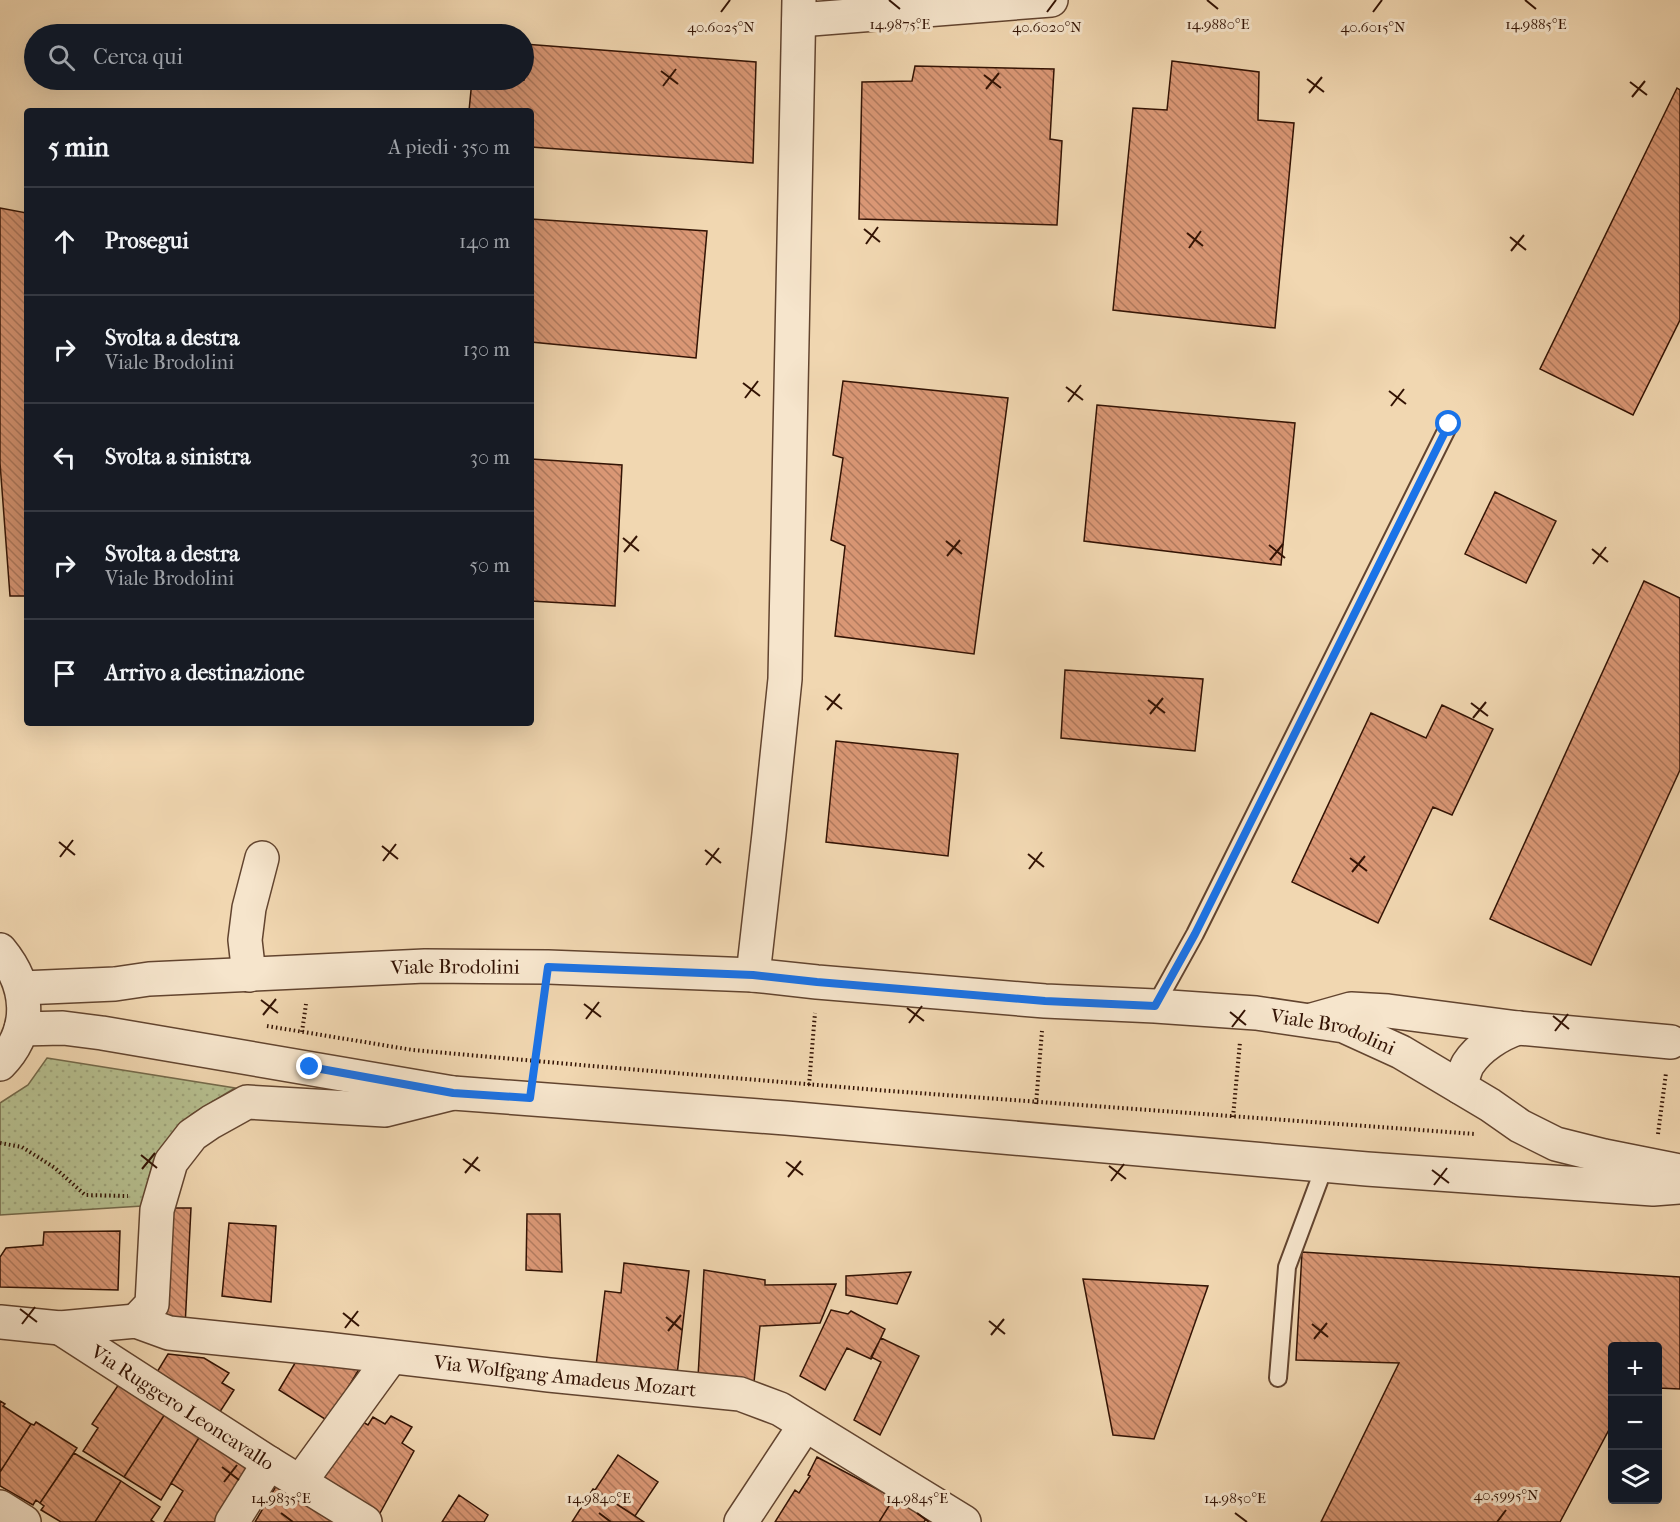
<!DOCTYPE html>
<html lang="it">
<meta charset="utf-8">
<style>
:root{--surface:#171b24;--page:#242831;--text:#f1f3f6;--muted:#9ea1a6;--line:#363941}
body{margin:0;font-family:"IM FELL French Canon",serif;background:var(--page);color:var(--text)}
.controls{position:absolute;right:18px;bottom:18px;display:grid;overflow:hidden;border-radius:6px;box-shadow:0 6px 24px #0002}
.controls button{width:54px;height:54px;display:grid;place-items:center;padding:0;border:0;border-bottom:2px solid var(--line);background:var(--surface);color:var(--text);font:30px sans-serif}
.stop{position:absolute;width:18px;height:18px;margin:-14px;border:4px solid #1a73e8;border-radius:50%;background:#fff}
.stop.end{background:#1a73e8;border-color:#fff;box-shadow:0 2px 6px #0008}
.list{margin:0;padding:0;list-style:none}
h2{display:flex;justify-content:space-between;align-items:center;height:78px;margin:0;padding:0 24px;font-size:26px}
h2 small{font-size:20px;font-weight:400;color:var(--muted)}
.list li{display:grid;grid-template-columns:39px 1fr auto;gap:18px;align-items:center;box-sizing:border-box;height:108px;padding:0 24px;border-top:2px solid var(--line)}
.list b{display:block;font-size:22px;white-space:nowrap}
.list p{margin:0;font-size:20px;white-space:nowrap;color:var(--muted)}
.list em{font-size:20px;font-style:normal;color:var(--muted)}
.icon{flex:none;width:33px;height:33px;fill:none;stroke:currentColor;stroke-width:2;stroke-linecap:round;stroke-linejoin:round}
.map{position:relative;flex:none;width:1680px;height:1522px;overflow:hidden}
.search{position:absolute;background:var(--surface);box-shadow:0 6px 24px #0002;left:24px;top:24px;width:510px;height:66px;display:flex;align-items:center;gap:15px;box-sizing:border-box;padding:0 21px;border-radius:33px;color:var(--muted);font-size:22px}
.panel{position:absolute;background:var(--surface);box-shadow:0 6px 24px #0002;left:24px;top:108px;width:510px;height:618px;border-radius:6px}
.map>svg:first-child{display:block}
.green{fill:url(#green-dots);stroke:#74694a;stroke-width:1.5}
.building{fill:url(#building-back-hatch);stroke:#331304;stroke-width:1.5}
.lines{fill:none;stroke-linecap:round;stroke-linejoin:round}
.service-casing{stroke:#62442f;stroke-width:20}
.minor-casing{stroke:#62442f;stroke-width:36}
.tertiary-casing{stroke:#62442f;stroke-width:36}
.path{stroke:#331304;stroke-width:4;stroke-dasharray:1.5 3;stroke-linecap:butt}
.service{stroke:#f6e5cc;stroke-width:16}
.minor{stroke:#f6e5cc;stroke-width:33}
.tertiary{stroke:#f6e5cc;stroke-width:33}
.route{stroke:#1a73e8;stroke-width:8}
.ticks{fill:none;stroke:#331304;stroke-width:2}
.labels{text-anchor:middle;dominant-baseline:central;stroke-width:6;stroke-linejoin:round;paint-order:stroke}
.street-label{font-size:20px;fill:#331304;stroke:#f6e5cc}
.ticks-label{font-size:15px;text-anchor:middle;fill:#331304;stroke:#f6e5cc;stroke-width:6;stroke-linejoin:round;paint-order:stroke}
</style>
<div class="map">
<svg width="1680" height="1522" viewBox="0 0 1680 1522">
<defs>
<pattern id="green-dots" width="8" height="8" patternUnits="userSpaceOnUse" patternTransform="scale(1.5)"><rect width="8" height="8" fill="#b6bf8f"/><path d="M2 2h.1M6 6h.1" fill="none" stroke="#9da37a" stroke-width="1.8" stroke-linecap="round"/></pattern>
<pattern id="building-back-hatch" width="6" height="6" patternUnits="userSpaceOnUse" patternTransform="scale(1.5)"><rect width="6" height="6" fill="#da9775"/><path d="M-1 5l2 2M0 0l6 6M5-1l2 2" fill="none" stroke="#b17a5e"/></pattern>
</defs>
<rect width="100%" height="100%" fill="#f1d7b1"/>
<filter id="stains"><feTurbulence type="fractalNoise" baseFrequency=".00333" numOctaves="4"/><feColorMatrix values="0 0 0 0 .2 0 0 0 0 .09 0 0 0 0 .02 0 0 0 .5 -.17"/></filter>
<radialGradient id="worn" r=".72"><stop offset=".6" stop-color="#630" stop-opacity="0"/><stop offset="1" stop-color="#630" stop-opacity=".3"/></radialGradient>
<!-- green -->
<path class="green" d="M 47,1058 L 235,1088 L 192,1114 L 170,1138 L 151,1170 L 142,1206 L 0,1215 L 0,1103 L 28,1085 Z"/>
<!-- building -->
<path class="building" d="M 524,44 L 756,62 L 753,163 L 531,147 L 531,111 L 469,111 L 472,80 L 524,80 Z
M 1172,61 L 1259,72 L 1258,120 L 1294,123 L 1275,328 L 1113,310 L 1133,108 L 1167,110 Z
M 915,66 L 1054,69 L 1050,139 L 1062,141 L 1057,225 L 859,219 L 862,82 L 912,81 Z
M 1677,88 L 1680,90 L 1680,320 L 1633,415 L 1540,369 Z
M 0,208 L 27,213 L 27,596 L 10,596 L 0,463 Z
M 531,219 L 707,231 L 696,358 L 531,342 Z
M 843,381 L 1008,398 L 974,654 L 835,636 L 845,546 L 831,540 L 843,458 L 833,455 Z
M 1097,405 L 1295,423 L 1281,565 L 1084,541 Z
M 531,459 L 622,465 L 615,606 L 531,601 Z
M 1495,492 L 1556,521 L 1526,583 L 1465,554 Z
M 1644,581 L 1680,598 L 1680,770 L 1591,965 L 1490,919 Z
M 1065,670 L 1203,679 L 1195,751 L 1061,738 Z
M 1442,705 L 1493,729 L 1452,815 L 1433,807 L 1378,923 L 1292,882 L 1371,713 L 1426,738 Z
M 836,741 L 958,754 L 948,856 L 826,842 Z
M 172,1208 L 191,1208 L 185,1327 L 162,1325 Z
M 527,1214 L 560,1214 L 562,1272 L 526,1270 Z
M 229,1223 L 276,1226 L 271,1302 L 222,1296 Z
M 120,1231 L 118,1290 L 0,1287 L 0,1257 L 6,1248 L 43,1245 L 44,1232 Z
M 1302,1252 L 1680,1277 L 1680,1389 L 1658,1388 L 1658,1346 L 1612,1346 L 1612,1424 L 1560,1522 L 1321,1522 L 1399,1363 L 1296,1360 Z
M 624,1263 L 689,1271 L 677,1375 L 596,1366 L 605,1291 L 621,1293 Z
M 704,1270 L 765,1280 L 765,1285 L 836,1284 L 820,1323 L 760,1326 L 754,1382 L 698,1377 Z
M 911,1272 L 897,1304 L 846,1295 L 846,1276 Z
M 1083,1279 L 1208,1286 L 1154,1439 L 1113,1435 Z
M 831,1310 L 848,1314 L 851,1311 L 885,1329 L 871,1359 L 847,1348 L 825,1390 L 800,1376 Z
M 881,1338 L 919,1356 L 880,1435 L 854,1420 L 881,1362 L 871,1357 Z
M 168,1354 L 204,1358 L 229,1373 L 222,1383 L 234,1390 L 216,1418 L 154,1377 Z
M 298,1358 L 361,1366 L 328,1421 L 279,1390 Z
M 119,1384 L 165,1414 L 124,1477 L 83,1451 L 98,1428 L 92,1424 Z
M 0,1401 L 5,1404 L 3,1406 L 31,1424 L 0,1472 Z
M 165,1414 L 200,1436 L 161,1500 L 124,1477 Z
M 391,1416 L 412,1427 L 402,1443 L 414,1451 L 379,1515 L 321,1479 L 361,1421 L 368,1425 L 373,1417 L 385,1424 Z
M 36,1422 L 77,1448 L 40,1503 L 36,1500 L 33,1505 L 0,1486 L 0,1472 L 31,1424 L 34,1425 Z
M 200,1436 L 251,1469 L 218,1522 L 164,1522 L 183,1491 L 171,1483 Z
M 74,1453 L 121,1481 L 95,1522 L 61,1522 L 41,1510 L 44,1506 L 40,1503 Z
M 618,1455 L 658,1482 L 635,1516 L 595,1490 Z
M 817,1457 L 894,1498 L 879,1522 L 775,1522 L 795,1490 L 799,1493 L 810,1476 L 808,1475 Z
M 121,1481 L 160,1507 L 151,1520 L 154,1522 L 95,1522 Z
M 279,1481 L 336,1522 L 255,1522 Z
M 593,1489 L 595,1490 L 644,1522 L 572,1522 Z
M 459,1495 L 488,1515 L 484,1522 L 442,1522 Z
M 894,1498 L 928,1516 L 924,1522 L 879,1522 Z"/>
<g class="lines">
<defs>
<path id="service" d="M 1155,1006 L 1195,934 L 1449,425
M 1278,1378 L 1287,1267 L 1325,1165"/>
<g id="minor">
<path d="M 799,20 L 1051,0"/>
<path d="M 249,975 L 245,940 L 249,908 L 262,858"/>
<path d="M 753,975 L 769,834 L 785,679 L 799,0"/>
<path d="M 1312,1020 L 1351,1009 L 1388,1011 L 1518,1028 L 1671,1042"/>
<path d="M 1460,1087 C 1463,1080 1464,1071 1468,1064 C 1479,1047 1500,1034 1518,1028"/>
<path d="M 136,1321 L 152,1304 L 157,1210 L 171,1162 L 192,1135 L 211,1122 L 247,1102 L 385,1110 L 453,1093"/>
<path id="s1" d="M 0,1322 L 60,1328 L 136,1321 L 169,1333 L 326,1349 L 549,1375 L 740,1394 L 780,1409 L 964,1522"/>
<path id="s2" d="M 60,1328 L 269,1463 L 365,1522"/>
<path d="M 300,1482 L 391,1357"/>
<path d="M 0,1507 L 24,1522"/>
<path d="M 232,1522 L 269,1463"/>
<path d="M 741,1522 L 805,1425"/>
</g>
<g id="tertiary">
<path d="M 0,950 C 29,985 34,1029 0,1064"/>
<path id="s3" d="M 22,988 L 115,984 L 149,979 L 425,966 L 548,967 L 753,975 L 817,982 L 1045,1001 L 1155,1006 L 1256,1013 L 1344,1026 L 1401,1052 L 1490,1105 L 1520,1126 L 1556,1144 L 1604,1156 L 1680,1171"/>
<path d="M 21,1029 L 63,1028 L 102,1033 L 453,1093 L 786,1118 L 1367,1169 L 1653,1189 L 1680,1187"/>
</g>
</defs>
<!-- service casing -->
<use href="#service" class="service-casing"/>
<!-- minor casing -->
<use href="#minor" class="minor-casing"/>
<!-- tertiary casing -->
<use href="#tertiary" class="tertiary-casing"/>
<!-- path -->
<path class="path" d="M 267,1026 L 413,1050 L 592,1066 L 877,1090 L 1475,1134
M 302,1032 L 306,1004
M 535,1062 L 543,998
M 809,1085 L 815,1013
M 1036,1104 L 1042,1031
M 1233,1117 L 1240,1042
M 1658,1134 L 1666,1073
M 0,1143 L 22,1147 L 55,1168 L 85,1195 L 128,1196"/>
<!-- service -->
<use href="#service" class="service"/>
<!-- minor -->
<use href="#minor" class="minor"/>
<!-- tertiary -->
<use href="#tertiary" class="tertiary"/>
</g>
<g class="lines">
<!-- route -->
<path class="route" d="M 310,1067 L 453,1093 L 530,1098 L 548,967 L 753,975 L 817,982 L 1045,1001 L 1155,1006 L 1195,934 L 1449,424"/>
</g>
<!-- ticks -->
<path class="ticks" d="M 889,0 L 900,9M 1207,0 L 1218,9M 1525,0 L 1536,9M 721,12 L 730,0M 1047,12 L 1056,0M 1373,12 L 1382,0M 661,71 L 678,84M 984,75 L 1001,88M 1307,79 L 1324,92M 1630,82 L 1647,95M 663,86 L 676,69M 986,89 L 999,73M 1309,93 L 1322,77M 1632,97 L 1645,81M 864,229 L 880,242M 1187,233 L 1203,246M 1510,237 L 1526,250M 866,244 L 878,227M 1189,248 L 1201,231M 1511,251 L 1524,235M 743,383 L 760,396M 1066,387 L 1083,400M 1389,391 L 1406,404M 745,398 L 758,381M 1068,402 L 1081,385M 1391,406 L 1404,389M 623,538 L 639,551M 946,541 L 962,554M 1269,545 L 1285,558M 1592,549 L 1608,562M 624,552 L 637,536M 947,556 L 960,540M 1270,560 L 1283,544M 1593,564 L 1606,547M 825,696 L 842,709M 1148,700 L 1165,713M 1471,703 L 1488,716M 827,710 L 840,694M 1150,714 L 1163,698M 1473,718 L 1486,702M 59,842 L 75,855M 382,846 L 398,859M 705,850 L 721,863M 1028,854 L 1044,867M 60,857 L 73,840M 1350,858 L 1367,871M 383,861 L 396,844M 706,865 L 719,848M 1029,869 L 1042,852M 1352,872 L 1365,856M 261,1000 L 278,1013M 584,1004 L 601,1017M 907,1008 L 924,1021M 1230,1012 L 1246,1025M 263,1015 L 276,999M 1553,1016 L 1569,1029M 586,1019 L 599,1002M 909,1023 L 922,1006M 1232,1027 L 1245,1010M 1555,1031 L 1568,1014M 141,1155 L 157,1168M 463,1159 L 480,1171M 786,1162 L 803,1175M 1109,1166 L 1126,1179M 142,1169 L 155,1153M 1432,1170 L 1449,1183M 465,1173 L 478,1157M 788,1177 L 801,1161M 1111,1181 L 1124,1164M 1434,1185 L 1447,1168M 20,1309 L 37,1322M 343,1313 L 359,1326M 666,1317 L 682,1330M 989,1321 L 1005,1334M 22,1324 L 35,1307M 1312,1324 L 1328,1337M 345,1328 L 358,1311M 668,1331 L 681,1315M 991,1335 L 1004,1319M 1314,1339 L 1327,1323M 222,1467 L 239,1480M 224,1482 L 237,1465M 281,1513 L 293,1522M 599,1513 L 611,1522M 917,1513 L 929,1522M 1235,1513 L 1247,1522M 1497,1522 L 1506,1510"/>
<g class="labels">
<!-- street labels -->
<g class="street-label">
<text stroke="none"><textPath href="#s3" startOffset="434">Viale Brodolini</textPath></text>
<text stroke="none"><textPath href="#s3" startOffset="1316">Viale Brodolini</textPath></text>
<text stroke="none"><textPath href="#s1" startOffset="570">Via Wolfgang Amadeus Mozart</textPath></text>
<text stroke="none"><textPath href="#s2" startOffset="146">Via Ruggero Leoncavallo</textPath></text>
</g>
</g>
<g class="ticks-label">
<text x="900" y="29">14.9875°E</text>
<text x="1218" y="29">14.9880°E</text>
<text x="1536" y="29">14.9885°E</text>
<text x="721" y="32">40.6025°N</text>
<text x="1047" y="32">40.6020°N</text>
<text x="1373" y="32">40.6015°N</text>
<text x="1506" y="1500">40.5995°N</text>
<text x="281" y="1503">14.9835°E</text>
<text x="599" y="1503">14.9840°E</text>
<text x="917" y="1503">14.9845°E</text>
<text x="1235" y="1503">14.9850°E</text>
</g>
<rect width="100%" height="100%" filter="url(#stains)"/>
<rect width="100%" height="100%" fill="url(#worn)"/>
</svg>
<div class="controls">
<button>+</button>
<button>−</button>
<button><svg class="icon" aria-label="layers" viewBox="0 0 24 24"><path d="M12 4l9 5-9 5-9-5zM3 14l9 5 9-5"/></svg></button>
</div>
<div class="stop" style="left:1449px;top:424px"></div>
<div class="stop end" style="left:310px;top:1067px"></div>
<div class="search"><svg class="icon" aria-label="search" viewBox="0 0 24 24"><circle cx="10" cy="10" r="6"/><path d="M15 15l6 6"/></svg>Cerca qui</div>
<section class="panel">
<h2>5 min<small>A piedi · 350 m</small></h2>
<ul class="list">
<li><svg class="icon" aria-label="ahead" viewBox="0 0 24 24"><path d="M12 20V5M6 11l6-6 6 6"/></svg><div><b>Prosegui</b></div><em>140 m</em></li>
<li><svg class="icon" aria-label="right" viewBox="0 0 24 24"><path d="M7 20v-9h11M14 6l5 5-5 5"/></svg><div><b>Svolta a destra</b><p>Viale Brodolini</p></div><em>130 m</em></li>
<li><svg class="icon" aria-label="left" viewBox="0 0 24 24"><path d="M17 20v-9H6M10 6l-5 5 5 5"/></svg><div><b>Svolta a sinistra</b></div><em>30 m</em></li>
<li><svg class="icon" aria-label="right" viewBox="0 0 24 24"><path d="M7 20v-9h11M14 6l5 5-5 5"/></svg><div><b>Svolta a destra</b><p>Viale Brodolini</p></div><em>50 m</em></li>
<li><svg class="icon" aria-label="arrive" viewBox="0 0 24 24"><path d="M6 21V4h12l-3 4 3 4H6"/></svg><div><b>Arrivo a destinazione</b></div></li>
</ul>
</section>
</div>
